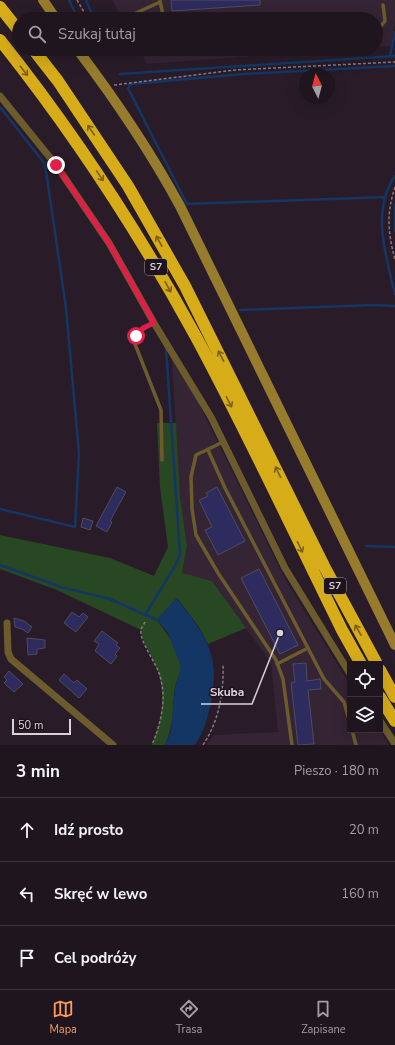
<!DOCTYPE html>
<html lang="pl">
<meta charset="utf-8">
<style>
:root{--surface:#1f151e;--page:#271e27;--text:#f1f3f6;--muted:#a19fa4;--line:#3c343c;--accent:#fe9c58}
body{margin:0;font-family:"Nunito Sans",sans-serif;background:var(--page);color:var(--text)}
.controls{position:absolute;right:12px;bottom:12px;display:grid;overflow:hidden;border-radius:0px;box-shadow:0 4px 16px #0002}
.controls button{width:36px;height:36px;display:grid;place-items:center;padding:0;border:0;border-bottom:1px solid var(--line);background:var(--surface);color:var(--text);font:20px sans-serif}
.compass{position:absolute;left:299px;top:68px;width:36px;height:36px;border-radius:50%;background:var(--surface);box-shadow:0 4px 16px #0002;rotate:354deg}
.scale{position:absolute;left:12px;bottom:10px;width:59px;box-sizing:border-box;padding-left:4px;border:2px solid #dad2d9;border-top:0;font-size:11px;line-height:14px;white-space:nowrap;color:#dad2d9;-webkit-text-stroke:3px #1f131e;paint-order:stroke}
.stop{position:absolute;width:12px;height:12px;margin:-9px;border:3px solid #e11d48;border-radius:50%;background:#fff}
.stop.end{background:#e11d48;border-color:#fff;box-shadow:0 1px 4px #0008}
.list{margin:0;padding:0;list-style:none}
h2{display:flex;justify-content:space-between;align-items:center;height:52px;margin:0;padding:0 16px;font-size:17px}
h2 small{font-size:13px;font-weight:400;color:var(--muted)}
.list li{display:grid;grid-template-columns:26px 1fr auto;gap:12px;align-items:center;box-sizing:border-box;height:64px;padding:0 16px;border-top:1px solid var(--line)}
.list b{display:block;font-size:15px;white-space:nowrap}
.list em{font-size:13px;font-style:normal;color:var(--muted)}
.icon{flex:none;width:22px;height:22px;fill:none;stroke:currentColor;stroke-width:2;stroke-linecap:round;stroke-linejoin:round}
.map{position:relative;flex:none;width:395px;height:745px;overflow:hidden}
.search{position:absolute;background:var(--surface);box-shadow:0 4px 16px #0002;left:12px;right:12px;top:12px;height:44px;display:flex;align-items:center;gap:10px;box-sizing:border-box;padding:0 14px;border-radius:22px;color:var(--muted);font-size:15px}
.sheet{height:244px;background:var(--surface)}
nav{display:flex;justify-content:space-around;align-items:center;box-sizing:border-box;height:56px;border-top:1px solid var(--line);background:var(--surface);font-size:11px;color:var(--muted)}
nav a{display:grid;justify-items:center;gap:2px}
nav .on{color:var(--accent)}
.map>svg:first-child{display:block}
.built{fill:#352434}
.green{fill:#284723}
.water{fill:#143664}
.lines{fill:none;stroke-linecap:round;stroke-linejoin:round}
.stream{stroke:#143664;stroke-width:2.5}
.building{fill:#2e2b5f;stroke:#4c4d5e}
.path{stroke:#857a84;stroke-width:1.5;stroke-dasharray:3 2;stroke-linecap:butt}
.lane{stroke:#6c5c2d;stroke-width:3.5}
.street{stroke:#6c5c2d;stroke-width:7}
.secondary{stroke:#967c2c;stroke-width:10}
.highway{stroke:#d6ac19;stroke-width:12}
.oneway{stroke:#7a601c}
.route{stroke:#e11d48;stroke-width:5}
.labels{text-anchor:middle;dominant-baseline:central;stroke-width:3;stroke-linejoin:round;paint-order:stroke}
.shield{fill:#1f131e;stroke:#a299a1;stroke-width:1}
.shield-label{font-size:10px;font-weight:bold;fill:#dad2d9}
.leader{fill:none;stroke:#dad2d9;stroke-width:1.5}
.callout-dot{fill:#dad2d9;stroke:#1f131e;stroke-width:1.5}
.callout-label{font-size:12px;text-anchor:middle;font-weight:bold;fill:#dad2d9;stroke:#1f131e;stroke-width:3;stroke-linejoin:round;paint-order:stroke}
</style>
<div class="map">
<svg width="395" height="745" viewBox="0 0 395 745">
<rect width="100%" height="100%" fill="#291c28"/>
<!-- built -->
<path class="built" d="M 112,0 L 395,0 L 395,22 L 391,46 L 376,47 L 376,19 L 122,19 Z
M 139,49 L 347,49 L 147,64 Z
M 171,347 L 285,579 L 350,685 L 350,730 L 379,730 L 389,745 L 206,745 L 214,735 L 278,732 L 271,663 L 212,581 L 182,574 L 187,546 L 180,496 Z"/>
<!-- green -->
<path class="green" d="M 157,423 L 176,423 L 180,496 L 187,546 L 182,573 L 212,581 L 246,628 L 208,644 L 199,627 L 177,598 L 157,620 C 166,633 180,649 181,666 C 181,673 176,681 175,687 C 172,710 175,722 165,745 L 152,745 C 164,714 167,690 153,659 C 148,649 142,641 141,630 L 57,590 L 0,569 L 0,535 L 110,558 L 154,576 L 168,547 L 160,487 Z"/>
<!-- water -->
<path class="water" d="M 176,598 C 205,634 221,654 211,702 C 208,717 204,731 195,745 L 165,745 L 171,731 L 175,688 L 181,667 L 168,633 L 157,620 Z"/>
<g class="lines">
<!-- stream -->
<path class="stream" d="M 69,0 L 78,19
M 86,0 L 91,12
M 390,56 L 395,32
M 120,74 L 395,56
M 0,107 L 45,164 L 66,308 L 79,453 L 75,527 L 0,509
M 395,176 C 371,210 386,257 395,294
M 386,197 L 187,204 L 128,88 L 130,84 L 244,74 L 395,66
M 395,204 L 395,231
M 240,310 L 374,305 L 395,306
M 366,546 L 395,547
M 0,565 L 61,587 L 110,599 L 157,620
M 145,615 L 175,566 L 180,554 L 166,348"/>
</g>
<!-- building -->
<path class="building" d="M 171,0 L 260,0 L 260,5 L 172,11 Z
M 117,487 L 126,492 L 110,521 L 112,522 L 107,532 L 96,526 Z
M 217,487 L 245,541 L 218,555 L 205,530 L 212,527 L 199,500 L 208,496 L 206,493 Z
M 83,518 L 93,521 L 90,530 L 81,527 Z
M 259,569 L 298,645 L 280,654 L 241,578 Z
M 72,612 L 79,617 L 83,613 L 88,617 L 76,632 L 64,623 Z
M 14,618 L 24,621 L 32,627 L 28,633 L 22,629 L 15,627 Z
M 102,631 L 118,643 L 116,645 L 120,648 L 115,654 L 117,656 L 111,664 L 95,651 L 99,644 L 94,641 Z
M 27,638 L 45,640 L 45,648 L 37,649 L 37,654 L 28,655 Z
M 306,663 L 307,681 L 320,679 L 321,689 L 308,690 L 314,744 L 298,745 L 291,683 L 295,682 L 293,664 Z
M 9,671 L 23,684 L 14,692 L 4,683 L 7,680 L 4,677 Z
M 64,674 L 74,683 L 77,680 L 87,689 L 79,698 L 59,680 Z"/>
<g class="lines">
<!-- path -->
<path class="path" d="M 77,0 L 88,19
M 114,85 L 235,70 L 395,62
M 395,187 C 386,215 388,232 395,260
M 145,622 C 144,624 141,628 141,630 C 139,641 157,664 160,676 C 167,699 161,723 152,745
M 203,745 C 219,721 224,692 223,664"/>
<!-- lane -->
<path class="lane" d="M 160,1 L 164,19
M 123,19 L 160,2
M 376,32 L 385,21 L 383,5
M 154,323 C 144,328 137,332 135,344 L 161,410 L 162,460
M 223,442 L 196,455 L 191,477 L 192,509 L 196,535 L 218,573 L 276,660 L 283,679 L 292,745
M 208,450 L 225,488 L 324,679 L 344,702 L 350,723
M 277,664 L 308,648
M 352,730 L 356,745"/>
<!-- street -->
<path class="street" d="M 0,96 L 56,165 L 109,243 L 154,323 L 211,417 L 285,568 L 350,674
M 7,623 L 8,652 L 11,659 L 113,745
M 380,721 L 395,744"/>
<!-- secondary -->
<path class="secondary" d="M 43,0 L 56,19
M 77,49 C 115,99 150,151 180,206 L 395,645"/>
<!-- highway -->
<path class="highway" d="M 0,7 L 19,31
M 0,40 C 74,133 138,231 195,335 C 247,431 293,531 342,630 L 361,664
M 33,49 L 58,81 L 128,186 L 185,286 L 324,566 L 377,664
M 380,670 L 395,697
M 380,697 L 395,721"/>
</g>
<!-- one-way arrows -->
<defs><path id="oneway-shaft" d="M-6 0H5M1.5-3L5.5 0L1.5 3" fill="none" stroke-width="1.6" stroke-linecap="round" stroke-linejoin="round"/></defs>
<g class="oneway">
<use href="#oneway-shaft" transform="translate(24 71) rotate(52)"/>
<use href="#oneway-shaft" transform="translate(91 130) rotate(-124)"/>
<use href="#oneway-shaft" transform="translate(100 176) rotate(56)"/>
<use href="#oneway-shaft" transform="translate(159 241) rotate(-119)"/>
<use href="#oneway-shaft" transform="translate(168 287) rotate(61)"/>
<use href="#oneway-shaft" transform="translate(221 356) rotate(-117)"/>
<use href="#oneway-shaft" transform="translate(229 402) rotate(63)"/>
<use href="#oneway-shaft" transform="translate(278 472) rotate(-116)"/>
<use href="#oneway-shaft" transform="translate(300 547) rotate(64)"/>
<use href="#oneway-shaft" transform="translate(358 630) rotate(-120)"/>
</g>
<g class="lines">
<!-- route -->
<path class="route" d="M 56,165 L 109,243 L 154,323 L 143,328 L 136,336"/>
</g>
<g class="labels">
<!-- shield labels -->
<g class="shield">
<rect x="145" y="259" width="22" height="16" rx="3"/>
<rect x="324" y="578" width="22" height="16" rx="3"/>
</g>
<g class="shield-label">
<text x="156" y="267">S7</text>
<text x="335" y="586">S7</text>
</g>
</g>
<!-- callouts -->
<path class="leader" d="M280 633L252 704H201"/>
<circle class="callout-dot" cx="280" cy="633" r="4"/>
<g class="callout-label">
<text x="227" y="696">Skuba</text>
</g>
</svg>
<div class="controls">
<button><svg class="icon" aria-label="locate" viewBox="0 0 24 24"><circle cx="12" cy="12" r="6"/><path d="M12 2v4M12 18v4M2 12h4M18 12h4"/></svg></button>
<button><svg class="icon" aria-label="layers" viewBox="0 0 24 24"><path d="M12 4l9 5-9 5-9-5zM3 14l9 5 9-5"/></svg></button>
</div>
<svg class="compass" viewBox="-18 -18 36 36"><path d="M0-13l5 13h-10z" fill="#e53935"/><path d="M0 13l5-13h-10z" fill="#a19fa4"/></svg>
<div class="scale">50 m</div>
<div class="stop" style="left:136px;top:336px"></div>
<div class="stop end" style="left:56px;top:165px"></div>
<div class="search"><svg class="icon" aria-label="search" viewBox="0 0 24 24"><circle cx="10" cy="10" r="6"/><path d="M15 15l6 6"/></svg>Szukaj tutaj</div>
</div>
<section class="sheet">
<h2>3 min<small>Pieszo · 180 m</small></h2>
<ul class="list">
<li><svg class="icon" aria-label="ahead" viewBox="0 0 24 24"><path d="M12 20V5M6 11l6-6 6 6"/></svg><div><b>Idź prosto</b></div><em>20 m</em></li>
<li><svg class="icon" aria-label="left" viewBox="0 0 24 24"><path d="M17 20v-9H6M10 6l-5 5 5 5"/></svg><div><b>Skręć w lewo</b></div><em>160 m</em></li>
<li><svg class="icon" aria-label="arrive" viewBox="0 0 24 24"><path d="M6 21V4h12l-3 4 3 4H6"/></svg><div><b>Cel podróży</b></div></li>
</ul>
</section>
<nav>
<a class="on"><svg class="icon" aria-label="map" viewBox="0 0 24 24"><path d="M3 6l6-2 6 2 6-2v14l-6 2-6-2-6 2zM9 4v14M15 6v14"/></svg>Mapa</a>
<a><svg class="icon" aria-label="directions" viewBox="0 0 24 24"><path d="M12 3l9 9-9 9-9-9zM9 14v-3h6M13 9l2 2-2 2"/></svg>Trasa</a>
<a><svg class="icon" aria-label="saved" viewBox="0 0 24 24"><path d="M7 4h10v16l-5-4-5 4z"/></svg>Zapisane</a>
</nav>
